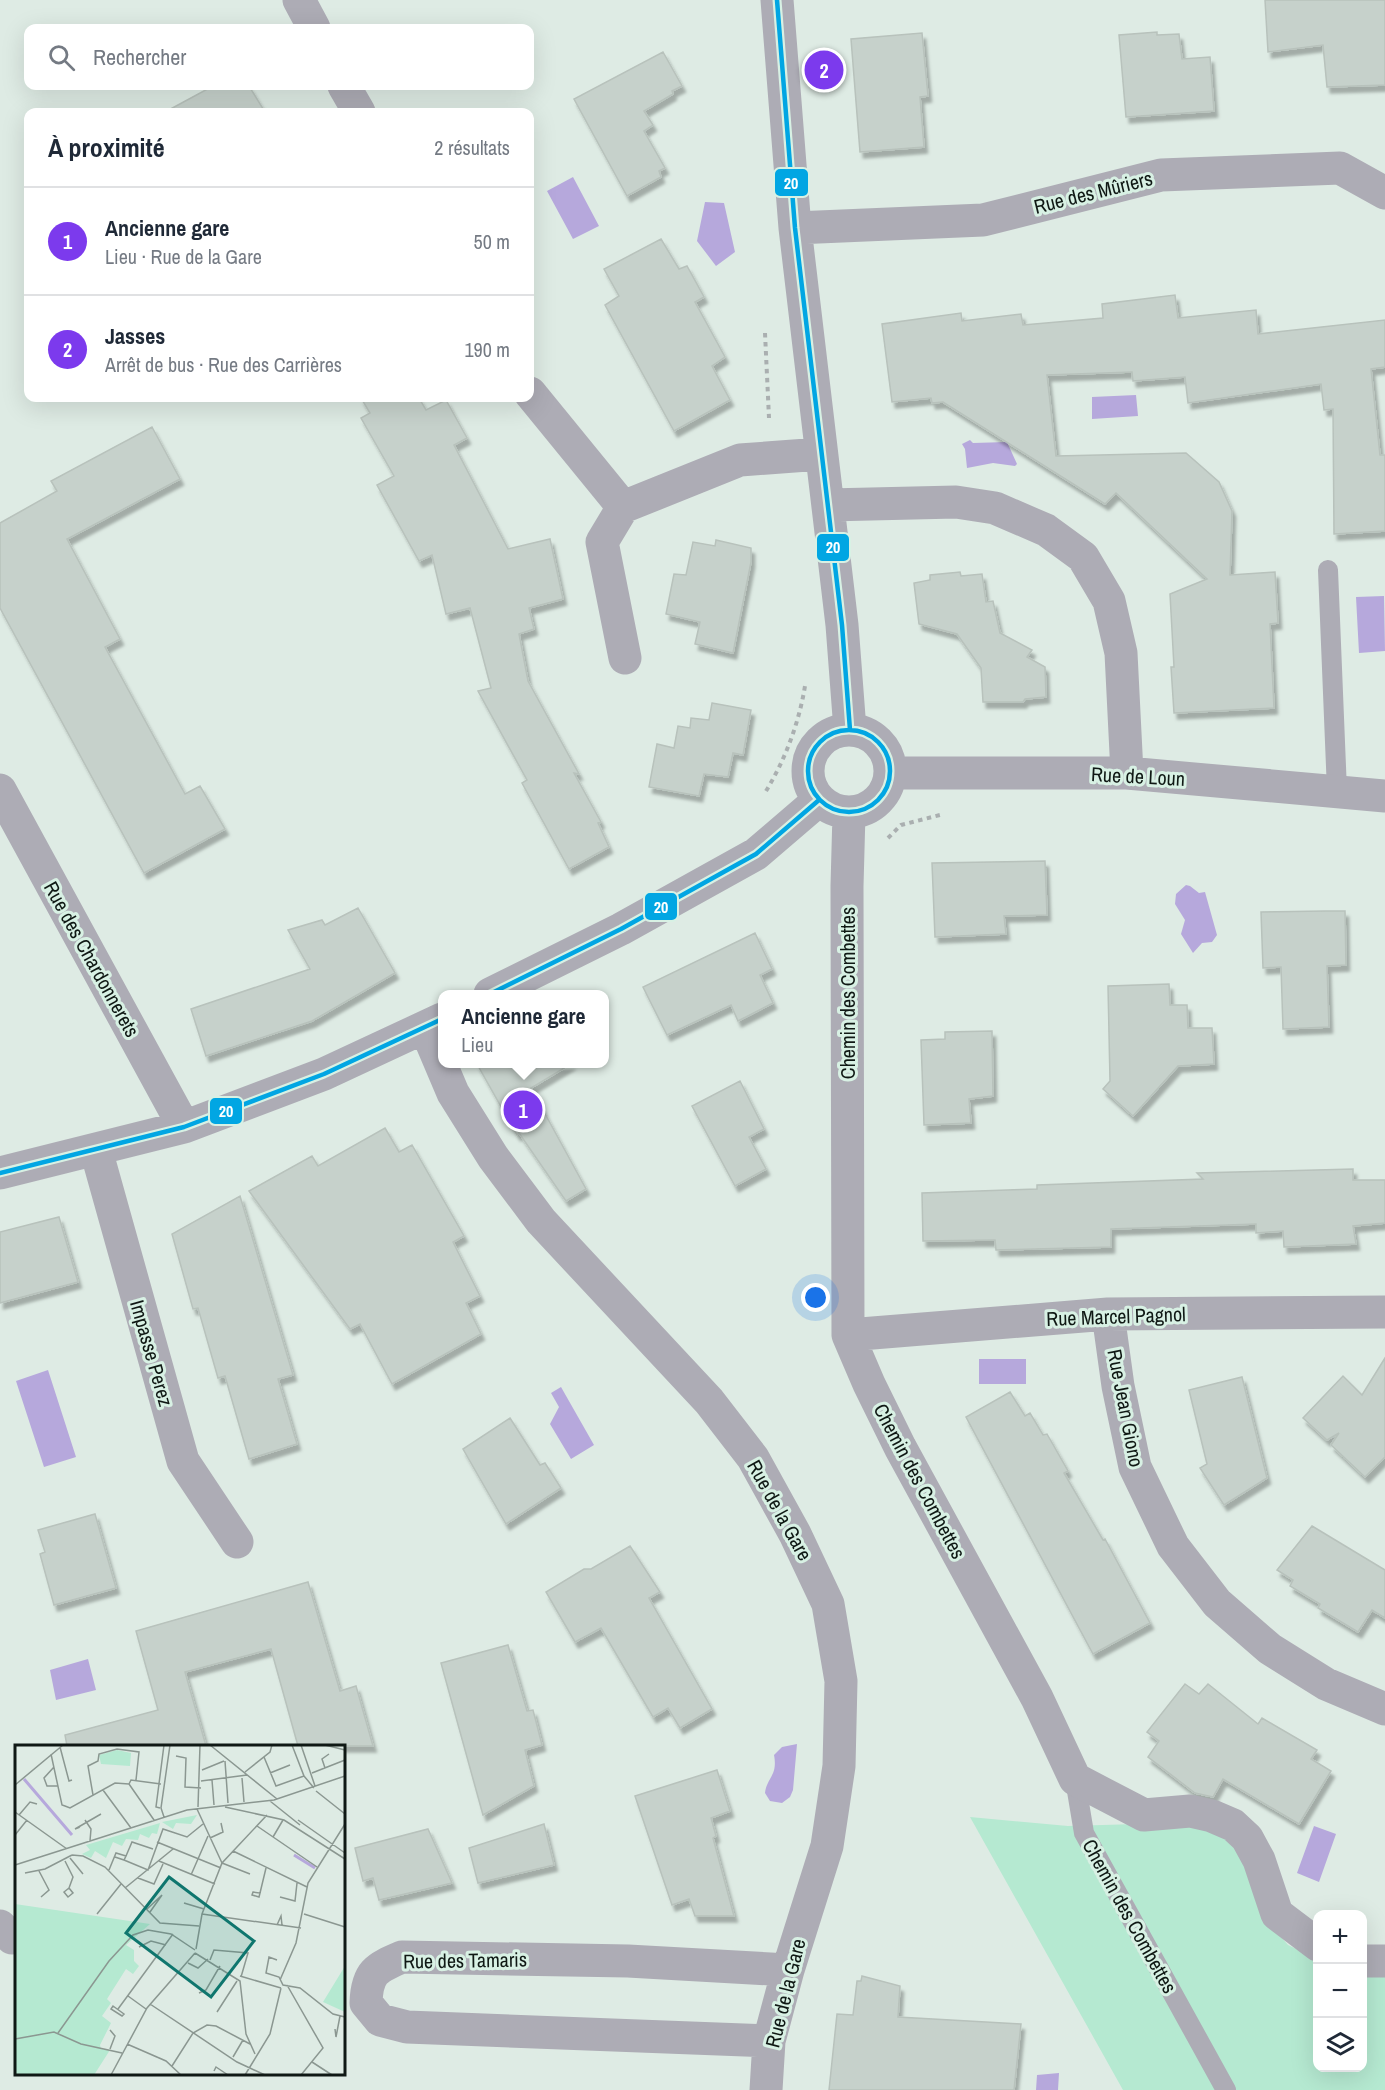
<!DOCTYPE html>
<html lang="fr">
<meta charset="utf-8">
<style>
:root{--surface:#fff;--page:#f2f2f3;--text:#1f2937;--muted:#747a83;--line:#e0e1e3;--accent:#7c3aed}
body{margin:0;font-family:"Archivo Narrow",sans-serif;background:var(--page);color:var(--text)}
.controls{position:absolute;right:18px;bottom:18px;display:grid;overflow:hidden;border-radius:12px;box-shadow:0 6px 24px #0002}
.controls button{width:54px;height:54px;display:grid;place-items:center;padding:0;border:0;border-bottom:2px solid var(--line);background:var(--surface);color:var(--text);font:30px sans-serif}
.you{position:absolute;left:816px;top:1298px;width:21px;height:21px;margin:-15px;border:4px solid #fff;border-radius:50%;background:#1a73e8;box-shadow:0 0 0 9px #1a73e833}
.badge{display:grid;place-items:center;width:39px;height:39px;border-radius:50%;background:var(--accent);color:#fff;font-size:20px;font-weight:700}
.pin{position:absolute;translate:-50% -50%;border:3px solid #fff;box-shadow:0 2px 6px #0006}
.popup{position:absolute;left:438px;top:990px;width:171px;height:78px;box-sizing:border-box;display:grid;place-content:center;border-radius:12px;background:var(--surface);filter:drop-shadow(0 2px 4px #0005);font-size:20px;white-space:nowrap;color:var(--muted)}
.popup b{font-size:22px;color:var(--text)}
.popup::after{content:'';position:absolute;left:50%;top:100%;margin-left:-12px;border:12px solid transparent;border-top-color:var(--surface)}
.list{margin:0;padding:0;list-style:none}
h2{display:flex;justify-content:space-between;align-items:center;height:78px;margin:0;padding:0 24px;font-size:26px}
h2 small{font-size:20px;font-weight:400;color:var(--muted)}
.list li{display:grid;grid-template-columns:39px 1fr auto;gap:18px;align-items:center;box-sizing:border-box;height:108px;padding:0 24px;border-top:2px solid var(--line)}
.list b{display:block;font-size:22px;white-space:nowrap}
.list p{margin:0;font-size:20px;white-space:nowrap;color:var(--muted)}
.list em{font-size:20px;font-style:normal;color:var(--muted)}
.icon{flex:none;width:33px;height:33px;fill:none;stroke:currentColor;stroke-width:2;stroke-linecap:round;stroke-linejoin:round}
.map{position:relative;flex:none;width:1385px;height:2090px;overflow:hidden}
.search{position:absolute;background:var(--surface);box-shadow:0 6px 24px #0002;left:24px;top:24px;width:510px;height:66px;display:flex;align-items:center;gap:15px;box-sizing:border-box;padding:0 21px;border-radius:12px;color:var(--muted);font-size:22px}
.panel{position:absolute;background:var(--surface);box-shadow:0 6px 24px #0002;left:24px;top:108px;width:510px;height:294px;border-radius:12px}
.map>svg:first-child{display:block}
.green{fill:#b5e9d1}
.water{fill:#b6a8dc}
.building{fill:#c6d1cb;stroke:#b8c2bc;stroke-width:1.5;filter:url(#shadow)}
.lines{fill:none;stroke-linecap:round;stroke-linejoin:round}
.path{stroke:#aaafb0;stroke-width:4;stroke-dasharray:4.5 4.5;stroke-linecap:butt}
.service{stroke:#adacb5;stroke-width:20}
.minor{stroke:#adacb5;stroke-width:33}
.bus-1-casing{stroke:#d8f1e4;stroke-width:9}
.bus-1{stroke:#01a6e3;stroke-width:4.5}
.labels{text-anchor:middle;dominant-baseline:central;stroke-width:6;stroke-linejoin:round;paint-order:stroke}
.street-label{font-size:20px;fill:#0f1814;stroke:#d8f1e4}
.inset-river{fill:none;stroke:#b6a8dc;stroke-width:3}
.inset-road{fill:none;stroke:#8b9791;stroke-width:1.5}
.view{fill:#0f766e;fill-opacity:0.15;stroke:#0f766e;stroke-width:3}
.inset-edge{fill:none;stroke:#0f1814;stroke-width:3}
.line-badge{stroke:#d8f1e4;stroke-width:2}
.badge-label{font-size:16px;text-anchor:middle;font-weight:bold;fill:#fff}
</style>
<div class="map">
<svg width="1385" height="2090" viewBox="0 0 1385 2090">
<defs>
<filter id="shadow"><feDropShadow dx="3.5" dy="6" stdDeviation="1.5" flood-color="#0004"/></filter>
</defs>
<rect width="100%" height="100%" fill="#deebe4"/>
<!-- green -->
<path class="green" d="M 970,1817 L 1068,1826 L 1205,1822 L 1230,1843 L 1244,1857 L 1269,1923 L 1288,1945 L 1317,1959 L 1318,2068 L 1362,2068 L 1363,1975 L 1385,1975 L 1385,2090 L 1123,2090 Z"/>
<!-- water -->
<path class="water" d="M 573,177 L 599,226 L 573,239 L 547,191 Z
M 705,202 L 724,203 L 735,252 L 716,266 L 697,241 Z
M 1136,395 L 1138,416 L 1092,419 L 1092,397 Z
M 970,440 L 973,443 L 1007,442 L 1017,464 L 1015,466 L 993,463 L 967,468 L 965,449 L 962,444 Z
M 1384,596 L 1385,651 L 1359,653 L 1356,597 Z
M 1186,885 L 1190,886 L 1199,893 L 1205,892 L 1217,935 L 1212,942 L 1202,943 L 1193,953 L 1181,934 L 1185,920 L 1175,904 L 1176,894 Z
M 979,1359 L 1026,1359 L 1026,1384 L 979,1384 Z
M 48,1370 L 76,1457 L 44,1467 L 16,1381 Z
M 561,1387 L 594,1445 L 571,1459 L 550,1424 L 559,1407 L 551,1393 Z
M 88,1659 L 96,1690 L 56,1700 L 50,1670 Z
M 797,1744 L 793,1790 L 790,1797 L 782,1803 L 770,1801 L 765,1793 C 767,1777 778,1776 774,1755 L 782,1747 Z
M 1314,1826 L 1336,1834 L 1319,1882 L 1297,1873 Z
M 1059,2073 L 1058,2090 L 1036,2090 L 1037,2075 Z"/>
<!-- building -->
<path class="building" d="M 1265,0 L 1385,0 L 1385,85 L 1327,87 L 1323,45 L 1268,52 Z
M 1157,32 L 1157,35 L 1179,34 L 1182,59 L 1210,57 L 1214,111 L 1126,117 L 1119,35 Z
M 922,33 L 928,96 L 920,97 L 924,147 L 860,152 L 851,39 Z
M 663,52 L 682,86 L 672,91 L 673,94 L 644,111 L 653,125 L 644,131 L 665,168 L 659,171 L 661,177 L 627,196 L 574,99 Z
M 213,86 L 249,86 L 265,112 L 165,112 Z
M 661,239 L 679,269 L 687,266 L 704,297 L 695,302 L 725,357 L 712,366 L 730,400 L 674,431 L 605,305 L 619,296 L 604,269 Z
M 1175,295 L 1178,318 L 1256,310 L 1258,334 L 1385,320 L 1385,367 L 1371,369 L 1380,455 L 1385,455 L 1385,531 L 1334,534 L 1333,409 L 1324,410 L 1321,384 L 1188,403 L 1185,377 L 1133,381 L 1132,372 L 1047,375 L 1056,456 L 1186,453 L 1219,482 L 1232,511 L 1230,575 L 1275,572 L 1278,623 L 1270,624 L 1274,708 L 1174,713 L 1171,667 L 1174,667 L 1170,594 L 1207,579 L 1116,493 L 1105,504 L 943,402 L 932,403 L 931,398 L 892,402 L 882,324 L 961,313 L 962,321 L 1021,314 L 1023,325 L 1103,318 L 1102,304 Z
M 361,398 L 419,398 L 426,410 L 446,400 L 467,438 L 454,445 L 508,549 L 550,539 L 563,599 L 529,608 L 534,629 L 519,634 L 528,681 L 579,774 L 574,773 L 601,822 L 598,823 L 609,847 L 569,869 L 522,783 L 527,780 L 478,691 L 491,688 L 470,608 L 446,614 L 432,555 L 419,561 L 377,485 L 394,476 L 361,418 L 370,413 Z
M 152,427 L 180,479 L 67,539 L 120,639 L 105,647 L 185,794 L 200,786 L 225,829 L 144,873 L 0,608 L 0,523 L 57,491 L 51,481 Z
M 716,540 L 751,548 L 751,562 L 733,653 L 695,644 L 700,622 L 666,614 L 674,574 L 686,575 L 693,542 L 715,546 Z
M 960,572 L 961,576 L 982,574 L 986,602 L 993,601 L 1000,633 L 1032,650 L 1027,657 L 1045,667 L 1046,697 L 1025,699 L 1023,702 L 983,702 L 981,668 L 957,634 L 919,624 L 914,583 L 930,580 L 930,575 Z
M 712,703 L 751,710 L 743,755 L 733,753 L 728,777 L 704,774 L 699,796 L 649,787 L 657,744 L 674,748 L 678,726 L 690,728 L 691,718 L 709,720 Z
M 1045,861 L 1047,915 L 1004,916 L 1006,934 L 935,937 L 932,863 Z
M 358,908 L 395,973 L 312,1021 L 206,1056 L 191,1009 L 310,969 L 288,930 L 322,920 L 325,925 Z
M 1325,911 L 1345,911 L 1346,965 L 1327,966 L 1329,1027 L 1283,1029 L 1281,967 L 1263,968 L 1261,912 Z
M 755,933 L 772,969 L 760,975 L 773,1003 L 738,1021 L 731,1005 L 667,1035 L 643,987 Z
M 1169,984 L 1170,1005 L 1187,1005 L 1188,1028 L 1212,1028 L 1214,1064 L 1178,1066 L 1133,1116 L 1103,1089 L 1110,1081 L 1108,986 Z
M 992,1031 L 993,1096 L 969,1099 L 971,1123 L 924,1125 L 921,1040 L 945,1039 L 945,1032 Z
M 477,1064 L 571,1064 L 531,1088 L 586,1189 L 566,1201 L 519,1133 L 517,1135 Z
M 740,1081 L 764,1129 L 749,1137 L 766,1169 L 735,1186 L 692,1106 Z
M 385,1128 L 399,1152 L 412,1145 L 464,1236 L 453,1242 L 480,1296 L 466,1303 L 481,1334 L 392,1384 L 360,1324 L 350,1329 L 249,1191 L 312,1156 L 318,1166 Z
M 1353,1169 L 1353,1180 L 1385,1180 L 1385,1223 L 1353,1226 L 1356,1244 L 1284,1247 L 1283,1231 L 1256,1233 L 1256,1224 L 1111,1229 L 1111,1247 L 996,1250 L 995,1240 L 923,1241 L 922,1193 L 1037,1189 L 1037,1185 L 1203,1179 L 1197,1173 Z
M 240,1196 L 293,1375 L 278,1379 L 297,1444 L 249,1459 L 225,1376 L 218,1378 L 198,1308 L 193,1309 L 172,1234 Z
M 59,1217 L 78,1282 L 0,1303 L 0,1232 Z
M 1385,1358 L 1385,1457 L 1365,1477 L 1331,1445 L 1339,1433 L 1327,1440 L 1303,1418 L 1343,1376 L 1362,1395 Z
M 1242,1377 L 1267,1478 L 1224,1505 L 1200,1468 L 1207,1464 L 1189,1390 Z
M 1010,1392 L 1025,1416 L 1030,1413 L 1043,1435 L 1047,1434 L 1068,1471 L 1064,1473 L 1103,1540 L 1105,1539 L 1150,1623 L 1093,1654 L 966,1417 Z
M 510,1418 L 540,1465 L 545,1463 L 561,1488 L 506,1524 L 463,1449 Z
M 95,1514 L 116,1588 L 54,1605 L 40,1554 L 45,1552 L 38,1530 Z
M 1312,1526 L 1385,1570 L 1385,1618 L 1372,1610 L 1358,1632 L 1318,1608 L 1320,1604 L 1290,1586 L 1293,1580 L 1277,1570 Z
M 630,1546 L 660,1592 L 649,1598 L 712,1709 L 680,1728 L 668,1708 L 653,1717 L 601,1628 L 575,1642 L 546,1592 L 584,1569 L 591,1569 Z
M 308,1582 L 340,1691 L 356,1686 L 373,1746 L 298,1746 L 271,1649 L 185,1672 L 206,1746 L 67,1746 L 65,1735 L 158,1710 L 136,1631 Z
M 508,1645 L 527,1711 L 533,1710 L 542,1745 L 525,1750 L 534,1786 L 483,1815 L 441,1663 Z
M 1185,1684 L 1199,1694 L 1208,1684 L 1258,1724 L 1262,1718 L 1317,1750 L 1311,1759 L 1331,1771 L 1299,1824 L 1223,1779 L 1213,1797 L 1195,1793 L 1148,1757 L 1159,1741 L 1147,1732 Z
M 717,1770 L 730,1811 L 711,1818 L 716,1836 L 713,1838 L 734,1916 L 695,1916 L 689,1899 L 672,1905 L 635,1796 Z
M 544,1824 L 554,1865 L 478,1883 L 469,1848 Z
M 428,1829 L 452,1883 L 379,1900 L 373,1878 L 363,1881 L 355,1848 Z
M 862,1976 L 900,1986 L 898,2017 L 1021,2024 L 1014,2090 L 829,2090 L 837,2014 L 853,2015 L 857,1981 L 861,1981 Z"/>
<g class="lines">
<!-- path -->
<path class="path" d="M 765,333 L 769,418
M 766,791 C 785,760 799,723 805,686
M 888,838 L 901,825 L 940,815"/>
<!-- service -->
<path class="service" d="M 1328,570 L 1337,791
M 1075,1779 L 1084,1833 L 1226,2090"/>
<!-- minor -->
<path class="minor" d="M 299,0 L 314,28
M 777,0 L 795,228 L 842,625 L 850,730
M 344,86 L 359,112
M 795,228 L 983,220 L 1161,175 L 1340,168 L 1385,193
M 530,393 L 623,507 L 740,460 L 821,454
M 828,505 L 956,502 L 995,508 L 1046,530 L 1083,557 L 1109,601 L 1121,653 L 1127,773
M 623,507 L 602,542 L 625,658
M808 771a41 41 0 1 1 82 0a41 41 0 1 1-82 0Z
M 890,773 L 1127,773 L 1385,796
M 0,790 L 184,1127
M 849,813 L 847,886 L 848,1335 L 869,1384 L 900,1447 L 1037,1698 L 1075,1779 L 1144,1815 L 1190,1811 L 1212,1816 L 1233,1825 L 1247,1838 L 1259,1860 L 1277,1914 L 1318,1945
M 490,994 L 621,929 L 756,854 L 819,800
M 425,1027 L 453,1093 L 493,1157 L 541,1221 L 709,1401 L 753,1458 L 795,1534 L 828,1604 L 841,1681 L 839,1766 L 827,1846 L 788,1970 L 769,2041 L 766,2090
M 96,1150 L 183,1461 L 237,1542
M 0,1173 L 184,1127 L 324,1074 L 442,1019
M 1108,1314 L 1118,1386 L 1135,1467 L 1173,1546 L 1217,1603 L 1270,1649 L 1326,1684 L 1385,1709
M 848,1335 L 1108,1314 L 1385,1312
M 0,1926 L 12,1938
M 1362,1961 L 1385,1961
M 769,2041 L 407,2027 L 380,2020 L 366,2003 C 367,1972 376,1968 402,1957 L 628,1961 L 788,1970"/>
<defs>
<path id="bus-1" d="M 777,0 L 795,228 L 842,625 L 850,730
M808 771a41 41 0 1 1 82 0a41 41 0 1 1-82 0Z
M 490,994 L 621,929 L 756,854 L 819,800
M 0,1173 L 184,1127 L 324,1074 L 442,1019"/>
</defs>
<!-- bus-1 casing -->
<use href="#bus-1" class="bus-1-casing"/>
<!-- bus-1 -->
<use href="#bus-1" class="bus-1"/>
</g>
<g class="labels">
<!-- street labels -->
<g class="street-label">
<text transform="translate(1093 192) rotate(-14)">Rue des Mûriers</text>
<text transform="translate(1138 776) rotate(3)">Rue de Loun</text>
<text transform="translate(92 959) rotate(61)">Rue des Chardonnerets</text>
<text transform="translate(847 993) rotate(-90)">Chemin des Combettes</text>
<text transform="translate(1116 1316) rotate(-2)">Rue Marcel Pagnol</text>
<text transform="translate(152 1353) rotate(74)">Impasse Perez</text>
<text transform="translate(1126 1408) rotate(79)">Rue Jean Giono</text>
<text transform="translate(920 1481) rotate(62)">Chemin des Combettes</text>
<text transform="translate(780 1510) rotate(61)">Rue de la Gare</text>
<text transform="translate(1130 1916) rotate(61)">Chemin des Combettes</text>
<text transform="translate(465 1960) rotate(-1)">Rue des Tamaris</text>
<text transform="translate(785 1993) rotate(-76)">Rue de la Gare</text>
</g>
</g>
<!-- overview -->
<g transform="translate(15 1745)">
<rect width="330" height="330" fill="#deebe4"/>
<path d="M 102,5 L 116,8 L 115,21 L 86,19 L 84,10 ZM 182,70 L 176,79 L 161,78 L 158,84 L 147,77 ZM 145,78 L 142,89 L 137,88 L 134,93 L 125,89 L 123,95 L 111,94 L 107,101 L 98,97 L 91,113 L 80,106 L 76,113 L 67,109 L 75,105 L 71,100 ZM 0,159 L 135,179 L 111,200 L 119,205 L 119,216 L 124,221 L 118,229 L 111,224 L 92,254 L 96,258 L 87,271 L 96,278 L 85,300 L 86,304 L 95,305 L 79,330 L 0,330 ZM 330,221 L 330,267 L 308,257 Z" fill="#b5e9d1"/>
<path class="inset-river" d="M 9,34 L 57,90M 279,110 L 300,123"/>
<path class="inset-road" d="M 195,0 L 262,54M 277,0 L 289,31 L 299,43M 286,0 L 300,41M 310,0 L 330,5M 45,2 L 54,36 L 57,35M 36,9 L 47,60 L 50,61 L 55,63 L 100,38 L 114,39M 161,11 L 171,13 L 170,42 L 186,43M 249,12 L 261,41 L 289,31M 210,16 L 213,58M 39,22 L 29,33 L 32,41 L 43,41M 310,23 L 307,14 L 314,9M 187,25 L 209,16M 230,27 L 255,7 L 257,0M 255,28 L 275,20M 297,28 L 330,15M 227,33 L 229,57M 197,35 L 199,60M 186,36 L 232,30M 114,39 L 139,75M 114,39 L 116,35 L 146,39M 0,40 L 48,0M 88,45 L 116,83M 301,46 L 330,69M 78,50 L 73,21 L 83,16 L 84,9 L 102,4 L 124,7 L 121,35M 255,56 L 285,80M 183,62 L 185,0M 210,62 L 269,75 L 330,114M 145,63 L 141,62 L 149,0M 182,64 L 207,118M 0,67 L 52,104M 4,70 L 15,57 L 22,59M 149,72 L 146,63 L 155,0M 70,75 L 76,84 L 75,96M 283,75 L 330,108M 242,81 L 302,122M 65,82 L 60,84 L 86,69M 0,90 L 12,75M 258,92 L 268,75M 195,93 L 208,87 L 206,78M 142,97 L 206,123M 218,106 L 292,142M 57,110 L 68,111 L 90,122 L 145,178 L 184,181M 111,111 L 117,97 L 138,104M 55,113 L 68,129M 109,115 L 133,125 L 148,84 L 172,92 L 188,79M 50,116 L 58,132 L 54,143 L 58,148 L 53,152 L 49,147 L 54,143M 144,116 L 200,139M 207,118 L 235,129M 0,120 L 172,65 L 259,55 L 330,31M 94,125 L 101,108 L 111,111 L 109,115 L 100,112M 24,126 L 34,145 L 26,152M 10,128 L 30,124 L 57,110M 176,130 L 193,91M 123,133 L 139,139 L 148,119M 110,143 L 158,104M 238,147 L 245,148 L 244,152 L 237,150 ZM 245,148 L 251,123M 265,152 L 280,156 L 282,138M 169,158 L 189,164M 132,164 L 147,150 L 135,167M 82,169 L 106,139M 187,169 L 286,183M 289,169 L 330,182M 262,180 L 266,171 L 267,180M 124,202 L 136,196 L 151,200M 181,204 L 187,169 L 207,118 L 252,70M 180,208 L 225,236 L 231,289 L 240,309M 195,215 L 199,205 L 233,208 L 226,232M 262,215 L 254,212 L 251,228 L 264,232 L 268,240 L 285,243 L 318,269 L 330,272M 173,218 L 183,223 L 193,214M 225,231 L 266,243M 265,235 L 281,198 L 293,138 L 330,79M 272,240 L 308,303 L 286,330M 184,248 L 191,245 L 205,221M 113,251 L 131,264M 135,259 L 222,317 L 250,330M 98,261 L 109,269 L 107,271 L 96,264 ZM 103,264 L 158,189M 202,267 L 222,236M 320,284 L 321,292 L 325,271M 95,285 L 100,291 L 95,304M 43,288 L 94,216 L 118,190 L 133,185 L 156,189 L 180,205M 0,294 L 39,287 L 66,299 L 107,308M 112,299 L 151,316 L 166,330M 218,312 L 228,295M 297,317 L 317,330M 157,321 L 178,288 L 192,280 L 201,281 L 235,299M 199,326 L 201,322 L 213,330M 96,330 L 132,263 L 180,208M 230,330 L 255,289 L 266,243"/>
<path class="view" d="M 154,132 L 239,196 L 196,252 L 111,188 Z"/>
<rect width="330" height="330" class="inset-edge"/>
</g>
<g class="line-badge">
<rect x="774" y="168" width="35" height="29" rx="6" fill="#01a6e3"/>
<rect x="816" y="533" width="34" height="29" rx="6" fill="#01a6e3"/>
<rect x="644" y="892" width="34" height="29" rx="6" fill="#01a6e3"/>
<rect x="209" y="1097" width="34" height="28" rx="6" fill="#01a6e3"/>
</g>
<g class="badge-label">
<text x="791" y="189">20</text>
<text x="833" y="553">20</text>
<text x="661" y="913">20</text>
<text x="226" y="1117">20</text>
</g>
</svg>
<div class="controls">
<button>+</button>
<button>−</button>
<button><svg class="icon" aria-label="layers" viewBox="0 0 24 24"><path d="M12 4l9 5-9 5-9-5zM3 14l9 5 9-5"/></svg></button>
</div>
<div class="you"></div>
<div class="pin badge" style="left:523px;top:1110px">1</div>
<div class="popup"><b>Ancienne gare</b>Lieu</div>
<div class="pin badge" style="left:824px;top:70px">2</div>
<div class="search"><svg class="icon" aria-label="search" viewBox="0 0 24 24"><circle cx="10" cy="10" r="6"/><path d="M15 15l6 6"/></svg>Rechercher</div>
<section class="panel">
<h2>À proximité<small>2 résultats</small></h2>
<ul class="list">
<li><span class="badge">1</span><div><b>Ancienne gare</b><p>Lieu · Rue de la Gare</p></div><em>50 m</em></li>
<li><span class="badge">2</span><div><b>Jasses</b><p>Arrêt de bus · Rue des Carrières</p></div><em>190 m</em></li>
</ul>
</section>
</div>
